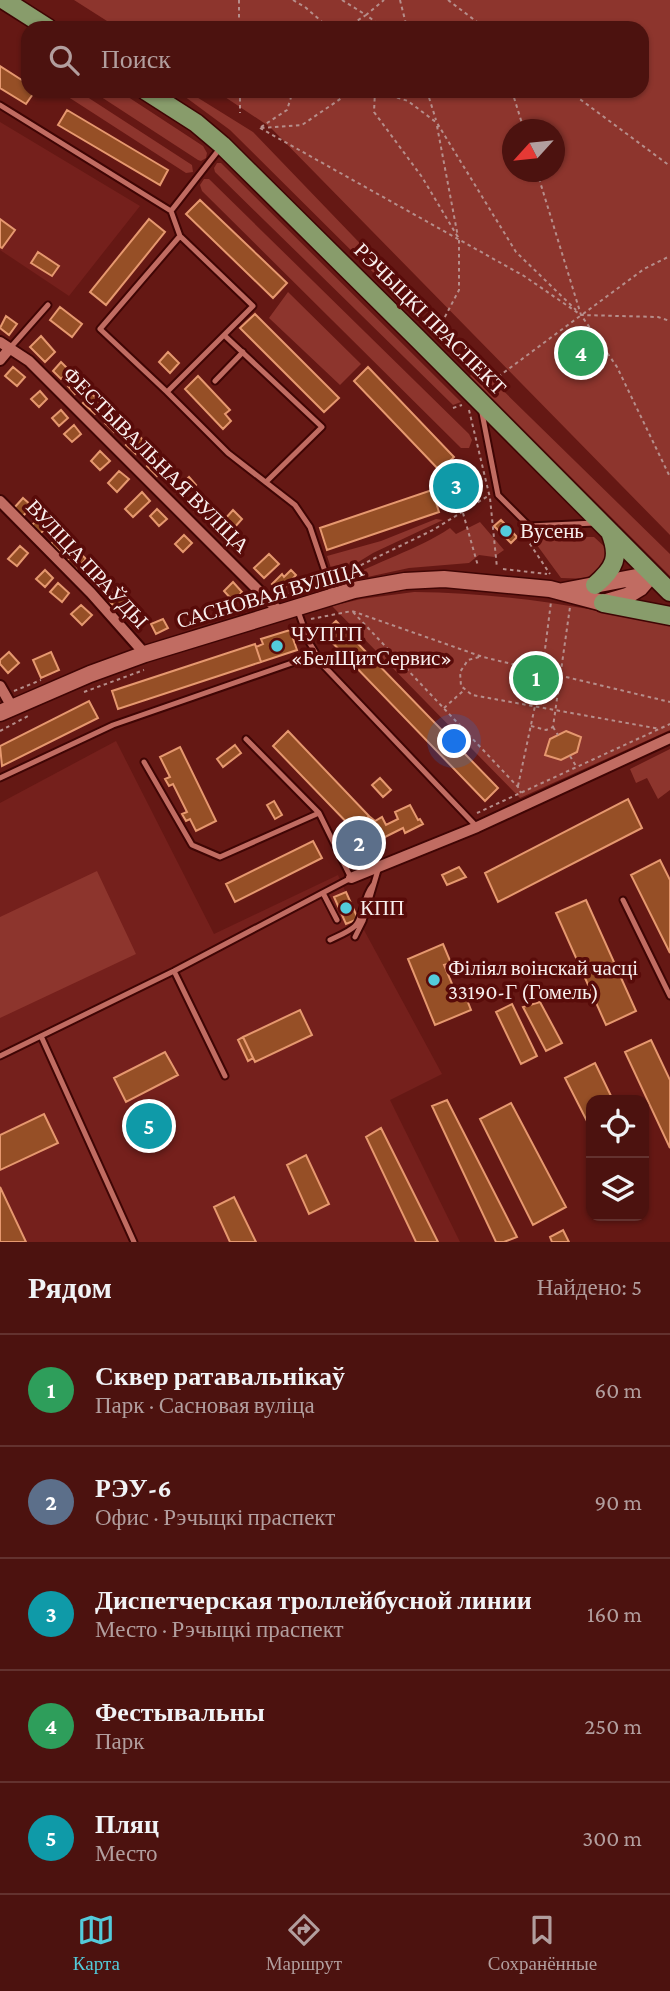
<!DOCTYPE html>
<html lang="ru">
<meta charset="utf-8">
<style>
:root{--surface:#4c120f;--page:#56201d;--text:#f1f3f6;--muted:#b29e9e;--line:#63322f;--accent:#53cbdb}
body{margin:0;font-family:"Crimson Pro",serif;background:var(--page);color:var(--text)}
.controls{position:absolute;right:21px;bottom:21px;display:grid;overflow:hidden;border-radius:14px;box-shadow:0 2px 5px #0004}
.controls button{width:63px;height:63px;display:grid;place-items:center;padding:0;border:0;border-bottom:2px solid var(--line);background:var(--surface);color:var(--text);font:35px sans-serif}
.compass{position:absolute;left:502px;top:119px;width:63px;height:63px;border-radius:50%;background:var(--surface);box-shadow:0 2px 5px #0004;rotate:243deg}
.you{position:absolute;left:455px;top:742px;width:24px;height:24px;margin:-18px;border:5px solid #fff;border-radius:50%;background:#1a73e8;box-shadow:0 0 0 10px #1a73e833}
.badge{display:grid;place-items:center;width:46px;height:46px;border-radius:50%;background:var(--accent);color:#fff;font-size:23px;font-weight:700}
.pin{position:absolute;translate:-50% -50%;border:4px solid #fff;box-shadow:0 2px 7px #0006}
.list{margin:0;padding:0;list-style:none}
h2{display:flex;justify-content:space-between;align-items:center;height:91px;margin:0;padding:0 28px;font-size:30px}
h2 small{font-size:23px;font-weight:400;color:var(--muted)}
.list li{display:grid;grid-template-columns:46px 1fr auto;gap:21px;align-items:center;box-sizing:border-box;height:112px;padding:0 28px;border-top:2px solid var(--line)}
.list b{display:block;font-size:26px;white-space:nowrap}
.list p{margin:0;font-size:23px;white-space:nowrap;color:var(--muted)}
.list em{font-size:23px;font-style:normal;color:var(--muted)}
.icon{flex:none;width:38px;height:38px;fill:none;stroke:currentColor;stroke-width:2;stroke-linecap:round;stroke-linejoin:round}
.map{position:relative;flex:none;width:670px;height:1242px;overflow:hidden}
.search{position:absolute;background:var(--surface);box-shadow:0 2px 5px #0004;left:21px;right:21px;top:21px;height:77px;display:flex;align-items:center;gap:18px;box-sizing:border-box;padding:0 24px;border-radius:21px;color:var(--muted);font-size:26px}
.sheet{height:651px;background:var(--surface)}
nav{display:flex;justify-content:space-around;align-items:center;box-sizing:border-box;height:98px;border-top:2px solid var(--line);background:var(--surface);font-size:19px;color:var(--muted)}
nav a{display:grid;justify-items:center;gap:4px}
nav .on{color:var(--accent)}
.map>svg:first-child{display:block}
.built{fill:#75201c}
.green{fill:#8d352d;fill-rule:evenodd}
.building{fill:#964f26;stroke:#e6986f;stroke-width:2}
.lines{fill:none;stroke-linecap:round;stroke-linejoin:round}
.service-casing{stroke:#3f0504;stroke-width:9}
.minor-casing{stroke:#3f0504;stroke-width:14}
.secondary-casing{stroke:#3f0504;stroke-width:19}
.primary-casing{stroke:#3f0504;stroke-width:21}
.path{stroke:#b68e8b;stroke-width:2;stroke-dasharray:3.5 3.5;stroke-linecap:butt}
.service{stroke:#c16c62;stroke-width:5}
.minor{stroke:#c16c62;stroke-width:10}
.secondary{stroke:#c16c62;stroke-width:16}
.primary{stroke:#889c6b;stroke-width:18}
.poi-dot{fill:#53cbdb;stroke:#580b09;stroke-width:2.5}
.labels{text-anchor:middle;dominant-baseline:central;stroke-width:7;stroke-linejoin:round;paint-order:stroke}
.street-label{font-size:21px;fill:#f8eeed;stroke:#580b09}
.poi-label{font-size:21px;fill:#f8eeed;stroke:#580b09;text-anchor:start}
</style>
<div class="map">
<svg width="670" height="1242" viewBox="0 0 670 1242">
<rect width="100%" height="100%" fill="#651814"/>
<!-- built -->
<path class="built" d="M 0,122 L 140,206 L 69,296 L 0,250 Z
M 116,741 L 214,934 L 338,875 L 358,919 L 442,1074 L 390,1100 L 460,1242 L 0,1242 L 0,803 Z"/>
<!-- green -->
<path class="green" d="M 74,0 L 670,0 L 670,535 L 270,127 L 216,91 L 642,91 L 642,28 L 118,28 ZM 512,130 L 554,130 L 554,172 L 512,172 Z
M 59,91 L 78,91 L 192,165 L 193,172 L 186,173 Z
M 92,91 L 119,91 L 203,146 L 207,153 L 206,158 L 201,161 L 198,160 Z
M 187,91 L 253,132 L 402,287 L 396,295 L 230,130 L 184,96 Z
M 217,163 L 221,163 L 461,402 L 453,405 L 215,172 L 214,168 Z
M 204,179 L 209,179 L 469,434 L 472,440 L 469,448 L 461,448 L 202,191 L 200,185 Z
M 288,292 L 361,364 L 340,385 L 269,318 Z
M 478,366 L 670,554 L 670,576 L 470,376 Z
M 436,519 L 443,520 L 373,553 L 334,577 L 327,556 L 381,541 Z
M 480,522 L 504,550 L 494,557 L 479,555 L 469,563 L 409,568 L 340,583 C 375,561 416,551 450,528 L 456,534 Z
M 550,537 L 594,537 L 607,549 L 606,566 L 592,579 L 561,578 L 534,541 Z
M 414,592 C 503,593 583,606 670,626 L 670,730 L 520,798 L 332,606 L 361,599 Z
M 670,749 L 670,790 L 658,799 L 647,778 L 636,783 L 630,769 Z
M 97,871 L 136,954 L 0,1018 L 0,917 Z"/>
<!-- building -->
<path class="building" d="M 0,66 L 28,84 L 28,91 L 35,91 L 26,104 L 0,88 Z
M 67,110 L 168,170 L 160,185 L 58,125 Z
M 200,200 L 287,283 L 273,298 L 186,214 Z
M 0,219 L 15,230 L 2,248 L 0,247 Z
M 149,219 L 165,232 L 106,305 L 90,292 Z
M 38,252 L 59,266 L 52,276 L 31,263 Z
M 60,307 L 82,324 L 72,337 L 50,320 Z
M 255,314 L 339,398 L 324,412 L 240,328 Z
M 6,316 L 17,324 L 9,335 L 0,328 Z
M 41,336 L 55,352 L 45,362 L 30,347 Z
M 168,352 L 179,363 L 170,373 L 159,362 Z
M 61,362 L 70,371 L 61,379 L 53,371 Z
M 13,367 L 25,377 L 17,386 L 5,376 Z
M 368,367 L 454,457 L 440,471 L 354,381 Z
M 198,376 L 230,410 L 225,414 L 231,421 L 223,429 L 185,389 Z
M 78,377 L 85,385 L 75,394 L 68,386 Z
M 40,391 L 47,399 L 39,407 L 31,399 Z
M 92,394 L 104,406 L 95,414 L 83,403 Z
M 61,410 L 68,418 L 59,426 L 52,418 Z
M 115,414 L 123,423 L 114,432 L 105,423 Z
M 74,425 L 81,434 L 72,442 L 64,434 Z
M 137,434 L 146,443 L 136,454 L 126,445 Z
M 100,451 L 110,461 L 100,470 L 91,461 Z
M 158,455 L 167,465 L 157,476 L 147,466 Z
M 119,471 L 129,479 L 117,492 L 108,483 Z
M 454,473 L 466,478 L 459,500 L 446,495 Z
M 189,477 L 196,485 L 182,498 L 175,491 Z
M 432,490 L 439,512 L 327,550 L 320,528 Z
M 142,492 L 150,501 L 133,517 L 125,509 Z
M 198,496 L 207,505 L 198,514 L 189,505 Z
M 23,498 L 32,506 L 23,516 L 14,508 Z
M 157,509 L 167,519 L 159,526 L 150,516 Z
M 233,510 L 242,519 L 234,528 L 225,519 Z
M 42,515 L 51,523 L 40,534 L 31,526 Z
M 501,520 L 517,537 L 511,543 L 494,526 Z
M 61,534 L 70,543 L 61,553 L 51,544 Z
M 184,535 L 192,543 L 183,552 L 175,544 Z
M 235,536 L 245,545 L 237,553 L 228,543 Z
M 20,546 L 28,553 L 17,566 L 8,559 Z
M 77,550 L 86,559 L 76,570 L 67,561 Z
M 269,554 L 279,564 L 264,578 L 254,568 Z
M 100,568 L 108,576 L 97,588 L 88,580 Z
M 45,570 L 53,578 L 45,587 L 36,579 Z
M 291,570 L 296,575 L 280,593 L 272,584 L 282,574 L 284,577 Z
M 233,582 L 242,592 L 233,601 L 224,591 Z
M 58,583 L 69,593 L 62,602 L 50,592 Z
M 117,589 L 131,603 L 121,613 L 107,599 Z
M 81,605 L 92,615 L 82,625 L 71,614 Z
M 163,619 L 168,628 L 156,634 L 151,624 Z
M 336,621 L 498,788 L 485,801 L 323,633 Z
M 290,630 L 297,650 L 261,662 L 256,647 L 263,644 L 261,639 Z
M 255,644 L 261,662 L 118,709 L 112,691 Z
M 9,652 L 19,663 L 8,673 L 0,664 L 0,660 Z
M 51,652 L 59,670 L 41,678 L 33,660 Z
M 89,701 L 98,718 L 2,766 L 0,746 Z
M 288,731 L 369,816 L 355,831 L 273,746 Z
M 566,731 L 581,737 L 577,752 L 561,760 L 545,755 L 550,739 Z
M 235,745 L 241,753 L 223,767 L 217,759 Z
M 180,747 L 216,821 L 196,831 L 190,819 L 186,821 L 182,814 L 187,812 L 173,784 L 169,786 L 165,779 L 170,777 L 160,757 Z
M 380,778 L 391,790 L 383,797 L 372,785 Z
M 628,799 L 642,828 L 498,902 L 485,873 Z
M 274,801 L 282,815 L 275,819 L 267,805 Z
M 410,805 L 418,820 L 420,819 L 423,824 L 405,833 L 403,828 L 379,840 L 382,845 L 363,854 L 362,850 L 353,854 L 346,840 L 358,834 L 355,831 L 369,816 L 375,821 L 382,817 L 386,825 L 398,819 L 395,812 Z
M 313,841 L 322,858 L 235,902 L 226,884 Z
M 660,860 L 670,880 L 670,953 L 631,875 Z
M 459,867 L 466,877 L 447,885 L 442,875 Z
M 346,892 L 358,919 L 346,924 L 334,897 Z
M 586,900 L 636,1011 L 606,1025 L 556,913 Z
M 443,944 L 451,963 L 444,965 L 458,998 L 465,995 L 471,1010 L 435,1025 L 408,959 Z
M 540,1002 L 562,1043 L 546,1051 L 523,1007 Z
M 512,1004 L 537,1056 L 521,1064 L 496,1012 Z
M 300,1010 L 312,1035 L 255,1062 L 243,1037 Z
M 243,1037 L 253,1058 L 248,1061 L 238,1040 Z
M 651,1040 L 670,1080 L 670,1148 L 625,1052 Z
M 165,1052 L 178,1075 L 126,1102 L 114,1078 Z
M 595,1063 L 613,1100 L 591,1100 L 591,1129 L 565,1078 Z
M 447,1100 L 517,1237 L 504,1242 L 496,1242 L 432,1106 Z
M 511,1103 L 566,1207 L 533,1225 L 480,1119 Z
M 44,1114 L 58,1143 L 0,1170 L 0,1135 Z
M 381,1128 L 438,1242 L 416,1242 L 366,1137 Z
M 306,1155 L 329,1204 L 309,1214 L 287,1165 Z
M 0,1187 L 26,1242 L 0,1242 Z
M 234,1197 L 256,1242 L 230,1242 L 214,1207 Z
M 563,1230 L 569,1242 L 552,1242 L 550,1237 Z"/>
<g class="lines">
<defs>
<path id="service" d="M 0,105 L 171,211 L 180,236 L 100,329 L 167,392 L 253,306 L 180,236
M 171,211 L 221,147
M 224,335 L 322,427 L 266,482
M 10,348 L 48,305
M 215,381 L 243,352
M 167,392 L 228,453 L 295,505 L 310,527 L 333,595
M 482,413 L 498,495 L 529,526 L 595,523
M 298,611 L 309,642 L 323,665 L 477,827
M 246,739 L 319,813
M 0,778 L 113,725 L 315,655
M 323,893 L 337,920
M 623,900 L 670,996
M 355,937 L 363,921 L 378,870
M 330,940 C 338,936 349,932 355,926 C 363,919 362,898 373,885
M 174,971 L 225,1076
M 41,1036 L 134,1242
M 0,1056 L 174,971 L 351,878 L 319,813 L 220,857 L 192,845 L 144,762"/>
<path id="minor" d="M 0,342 L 29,361 L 279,611
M 0,360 L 10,348
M 0,501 L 91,593 L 145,654
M 0,686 L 12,707
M 351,878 L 477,827 L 670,738"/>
<path id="secondary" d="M 563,591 L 652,574
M 0,713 L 90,674 L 145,654 L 354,590 L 405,581 L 444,579 L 550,589 L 603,603 L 627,596 L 640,588 L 652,574"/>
<path id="primary" d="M 4,0 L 48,28
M 146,91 L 196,123 L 222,145 L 417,338 L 670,592
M 595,585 C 615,568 620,557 610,532
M 603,603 L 670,616"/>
</defs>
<!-- service casing -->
<use href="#service" class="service-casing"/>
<!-- minor casing -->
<use href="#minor" class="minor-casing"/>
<!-- secondary casing -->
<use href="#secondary" class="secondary-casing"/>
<!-- primary casing -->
<use href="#primary" class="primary-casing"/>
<!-- path -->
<path class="path" d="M 239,0 L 239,28
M 293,0 L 305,7 L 329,28
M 342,0 L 366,15 L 384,0
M 400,0 L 407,28
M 448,0 L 485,28
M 346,28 L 366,15 L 384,28
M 240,91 L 240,113
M 375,91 L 374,112 L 422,177 L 459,239 L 459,290 L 437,332
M 377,91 L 408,101 L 437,123 L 516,252 L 576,310
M 427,91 L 436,120
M 512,91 L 524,130
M 569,91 L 670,166
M 437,126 L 458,237
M 261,127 L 287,110 L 293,91
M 260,128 L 524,276 L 581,315 L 658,317 L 670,321
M 261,128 L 302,125 L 349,93 L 359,91
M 537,172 L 581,315 L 617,367 L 670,477
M 404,299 L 454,350
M 583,314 L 644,269 L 670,256
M 487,385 L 580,316
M 453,408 L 462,405
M 469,410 L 490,498 L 497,568
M 463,513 L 478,566
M 522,532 L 550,574
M 503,569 L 547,574
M 337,580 L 363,564 L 433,530 L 488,496
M 281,597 L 302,591
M 353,612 L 518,787 L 521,793
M 311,619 L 352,611 L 483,657 L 670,702
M 479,657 L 468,660 L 460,672 L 461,686 L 472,695 L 660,729
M 14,691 L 41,680
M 84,692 L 144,670
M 444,708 L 463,691
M 531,726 L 546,730 L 553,727 L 570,607
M 553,727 L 558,735
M 0,731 L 30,715
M 570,756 L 576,766
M 518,786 L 542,673 L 551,602
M 477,813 L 670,724"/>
<!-- service -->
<use href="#service" class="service"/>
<!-- minor -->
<use href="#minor" class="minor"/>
<!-- secondary -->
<use href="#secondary" class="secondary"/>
<!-- primary -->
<use href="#primary" class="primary"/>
</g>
<!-- markers -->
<g class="poi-dot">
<circle cx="506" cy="531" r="7"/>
<circle cx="277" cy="646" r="7"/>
<circle cx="346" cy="908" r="7"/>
<circle cx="434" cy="980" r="7"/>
</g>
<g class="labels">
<!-- street labels -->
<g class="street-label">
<text transform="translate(430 319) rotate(45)">РЭЧЫЦКІ ПРАСПЕКТ</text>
<text transform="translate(156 460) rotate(45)">ФЕСТЫВАЛЬНАЯ ВУЛІЦА</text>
<text transform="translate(87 564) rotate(47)">ВУЛІЦА ПРАЎДЫ</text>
<text transform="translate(270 595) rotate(-16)">САСНОВАЯ ВУЛІЦА</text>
</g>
<!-- poi labels -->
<g class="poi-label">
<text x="520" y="531">Вусень</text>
<text x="291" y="634">ЧУПТП<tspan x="291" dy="24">«БелЩитСервис»</tspan></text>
<text x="360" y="908">КПП</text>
<text x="448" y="968">Філіял воінскай часці<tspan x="448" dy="24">33190-Г (Гомель)</tspan></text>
</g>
</g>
</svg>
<div class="controls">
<button><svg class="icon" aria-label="locate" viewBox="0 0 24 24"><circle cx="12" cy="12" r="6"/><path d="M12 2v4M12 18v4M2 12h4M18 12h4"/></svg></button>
<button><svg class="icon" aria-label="layers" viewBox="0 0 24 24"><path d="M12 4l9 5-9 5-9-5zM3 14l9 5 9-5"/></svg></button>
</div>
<svg class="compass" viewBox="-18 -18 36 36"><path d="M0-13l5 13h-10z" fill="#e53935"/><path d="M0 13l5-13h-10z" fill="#b29e9e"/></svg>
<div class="you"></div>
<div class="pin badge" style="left:536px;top:678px;background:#2e9e5b">1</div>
<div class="pin badge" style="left:359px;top:843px;background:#5c6f8a">2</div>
<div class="pin badge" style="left:456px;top:486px;background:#0f9aa8">3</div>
<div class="pin badge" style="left:581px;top:353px;background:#2e9e5b">4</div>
<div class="pin badge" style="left:149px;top:1126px;background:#0f9aa8">5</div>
<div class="search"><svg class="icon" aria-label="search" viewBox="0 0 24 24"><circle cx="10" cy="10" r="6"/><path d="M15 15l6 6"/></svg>Поиск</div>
</div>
<section class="sheet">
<h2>Рядом<small>Найдено: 5</small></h2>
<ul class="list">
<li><span class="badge" style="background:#2e9e5b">1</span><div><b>Сквер ратавальнікаў</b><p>Парк · Сасновая вуліца</p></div><em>60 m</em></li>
<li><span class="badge" style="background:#5c6f8a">2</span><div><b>РЭУ-6</b><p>Офис · Рэчыцкі праспект</p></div><em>90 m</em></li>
<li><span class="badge" style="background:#0f9aa8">3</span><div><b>Диспетчерская троллейбусной линии</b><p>Место · Рэчыцкі праспект</p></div><em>160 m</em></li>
<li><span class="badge" style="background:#2e9e5b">4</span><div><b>Фестывальны</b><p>Парк</p></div><em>250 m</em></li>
<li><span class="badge" style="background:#0f9aa8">5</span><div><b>Пляц</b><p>Место</p></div><em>300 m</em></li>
</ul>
</section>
<nav>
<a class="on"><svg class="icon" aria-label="map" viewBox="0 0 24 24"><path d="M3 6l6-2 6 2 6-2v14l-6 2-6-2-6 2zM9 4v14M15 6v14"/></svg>Карта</a>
<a><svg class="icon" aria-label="directions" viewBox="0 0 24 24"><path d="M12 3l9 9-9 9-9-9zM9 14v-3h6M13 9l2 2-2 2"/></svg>Маршрут</a>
<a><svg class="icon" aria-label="saved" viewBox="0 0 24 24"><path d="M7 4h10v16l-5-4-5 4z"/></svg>Сохранённые</a>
</nav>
